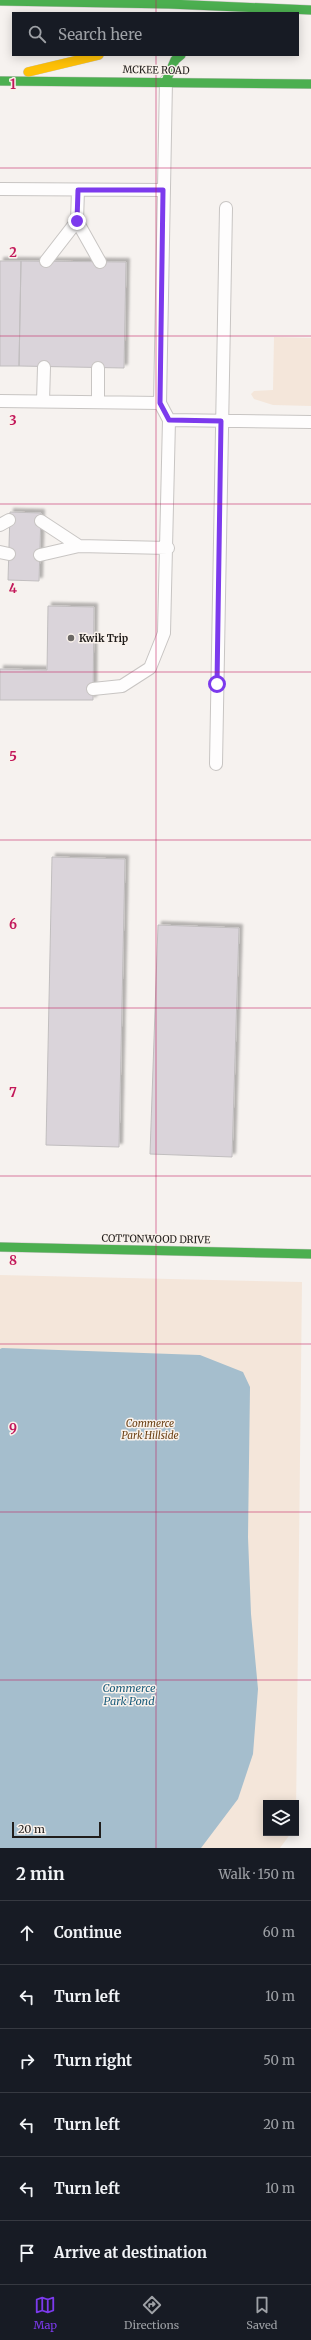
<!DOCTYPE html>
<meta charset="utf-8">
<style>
:root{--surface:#171b24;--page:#20242c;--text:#f1f3f6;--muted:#9ea1a6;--line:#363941;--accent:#7c3aed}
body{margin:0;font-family:Merriweather,serif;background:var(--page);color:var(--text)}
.controls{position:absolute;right:12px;bottom:12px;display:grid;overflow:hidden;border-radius:0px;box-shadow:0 2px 10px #0003}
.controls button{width:36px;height:36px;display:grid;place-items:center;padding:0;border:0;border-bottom:1px solid var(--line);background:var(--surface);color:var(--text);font:20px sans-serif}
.scale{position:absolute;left:12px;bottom:10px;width:89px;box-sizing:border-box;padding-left:4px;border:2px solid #201d1b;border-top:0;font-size:11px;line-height:14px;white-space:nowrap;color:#201d1b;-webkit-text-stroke:3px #f9f2ec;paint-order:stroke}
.stop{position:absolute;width:12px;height:12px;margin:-9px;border:3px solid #7c3aed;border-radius:50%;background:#fff}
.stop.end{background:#7c3aed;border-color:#fff;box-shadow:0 1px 4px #0008}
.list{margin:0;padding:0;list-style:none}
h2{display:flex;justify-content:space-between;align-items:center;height:52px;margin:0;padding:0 16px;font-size:17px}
h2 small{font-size:13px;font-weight:400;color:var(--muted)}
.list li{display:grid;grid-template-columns:26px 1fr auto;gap:12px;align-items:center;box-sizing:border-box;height:64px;padding:0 16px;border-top:1px solid var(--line)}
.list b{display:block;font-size:15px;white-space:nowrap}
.list em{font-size:13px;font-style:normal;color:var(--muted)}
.icon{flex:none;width:22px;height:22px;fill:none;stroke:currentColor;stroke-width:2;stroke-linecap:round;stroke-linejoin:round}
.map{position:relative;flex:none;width:311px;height:1848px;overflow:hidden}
.search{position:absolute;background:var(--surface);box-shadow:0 2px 10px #0003;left:12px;right:12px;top:12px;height:44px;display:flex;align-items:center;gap:10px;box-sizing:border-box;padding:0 14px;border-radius:0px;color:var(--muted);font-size:15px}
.sheet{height:436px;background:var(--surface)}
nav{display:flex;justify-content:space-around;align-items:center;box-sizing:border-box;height:56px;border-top:1px solid var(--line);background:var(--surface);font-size:11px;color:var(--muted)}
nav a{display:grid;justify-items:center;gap:2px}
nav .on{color:var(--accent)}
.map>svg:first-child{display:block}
.green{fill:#f4e6da}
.water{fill:#a5becd}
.building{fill:#dad4da;stroke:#c1bebf;filter:url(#shadow)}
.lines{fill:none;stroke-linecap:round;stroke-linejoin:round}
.lane-casing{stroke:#c8c5c3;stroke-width:14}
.fast-casing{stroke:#c8c5c3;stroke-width:10}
.slow-casing{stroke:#c8c5c3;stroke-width:10}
.lane{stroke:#fefdfd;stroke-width:12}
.fast{stroke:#4caf50;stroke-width:9}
.slow{stroke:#ffc107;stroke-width:9}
.route{stroke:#7c3aed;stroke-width:5}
.grid{fill:none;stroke:#c2185b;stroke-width:1;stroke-opacity:0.55}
.poi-dot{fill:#6b6865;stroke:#f9f2ec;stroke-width:1.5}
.labels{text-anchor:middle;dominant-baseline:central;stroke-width:3;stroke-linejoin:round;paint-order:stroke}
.street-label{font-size:10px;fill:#201d1b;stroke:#f9f2ec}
.poi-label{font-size:10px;font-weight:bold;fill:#201d1b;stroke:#f9f2ec;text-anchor:start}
.park-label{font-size:10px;font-style:italic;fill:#6c4216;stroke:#f9f2ec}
.water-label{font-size:11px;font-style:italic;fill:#1b5d7c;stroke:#f9f2ec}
.grid-label{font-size:13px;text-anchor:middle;font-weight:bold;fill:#c2185b;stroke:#f9f2ec;stroke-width:3;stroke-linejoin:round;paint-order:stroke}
</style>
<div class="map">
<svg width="311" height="1848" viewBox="0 0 311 1848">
<defs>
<filter id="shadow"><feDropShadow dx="3.5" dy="-3.5" stdDeviation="1" flood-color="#0004"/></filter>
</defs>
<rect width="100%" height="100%" fill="#f6f2ef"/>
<!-- green -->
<path class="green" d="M 274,337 L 311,338 L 311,406 L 273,405 L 254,399 L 251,394 L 254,391 L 273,390 Z
M 0,1275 L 302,1282 L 296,1816 L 296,1803 L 266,1803 L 266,1833 L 291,1833 L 280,1848 L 0,1848 Z"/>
<!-- water -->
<path class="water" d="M 2,1348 L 200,1355 L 243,1372 L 250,1387 L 248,1537 L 251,1614 L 258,1689 L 253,1754 L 238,1799 L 201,1848 L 0,1848 L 0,1349 Z"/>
<!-- building -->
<path class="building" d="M 0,261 L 21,261 L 19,366 L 0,366 Z
M 21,261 L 126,262 L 124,368 L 19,366 Z
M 10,512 L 41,513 L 39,581 L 8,580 Z
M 48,606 L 94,607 L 93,700 L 0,700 L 0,669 L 47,670 Z
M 52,857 L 125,859 L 119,1147 L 46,1145 Z
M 158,925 L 239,928 L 232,1157 L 150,1154 Z"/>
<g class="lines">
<defs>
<path id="lane" d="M 166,81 L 160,403 L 169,420 L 311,422
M 0,189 L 163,190
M 77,221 L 100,262
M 46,261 L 77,221 L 78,190
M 98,368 L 98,402
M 0,401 L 160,403
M 43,401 L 44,367
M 41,521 L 79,546 L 168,548
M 0,525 L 9,520
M 0,552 L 9,554
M 40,555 L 79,546
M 93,689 L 122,686 L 150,668 L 164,633 L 169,420
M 216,764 L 226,208"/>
<path id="fast" d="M 0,1 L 169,4 L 311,10
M 0,81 L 311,84
M 166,81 L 175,60 L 181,55
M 0,1247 L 311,1254"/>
<path id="slow" d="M 28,72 L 99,55"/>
</defs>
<!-- lane casing -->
<use href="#lane" class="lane-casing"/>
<!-- fast casing -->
<use href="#fast" class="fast-casing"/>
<!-- slow casing -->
<use href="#slow" class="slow-casing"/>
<!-- lane -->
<use href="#lane" class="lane"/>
<!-- fast -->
<use href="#fast" class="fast"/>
<!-- slow -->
<use href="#slow" class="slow"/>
</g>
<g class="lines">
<!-- route -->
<path class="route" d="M 77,221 L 78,190 L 163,190 L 160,403 L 169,420 L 221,421 L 217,684"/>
</g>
<!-- grid -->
<path class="grid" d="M 156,0 L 156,13M 156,55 L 156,1848M 0,168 L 311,168M 0,336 L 311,336M 0,504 L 311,504M 0,672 L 311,672M 0,840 L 311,840M 0,1008 L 311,1008M 0,1176 L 311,1176M 0,1344 L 311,1344M 0,1512 L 311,1512M 0,1680 L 311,1680"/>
<!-- markers -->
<circle class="poi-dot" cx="71" cy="638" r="4"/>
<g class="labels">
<!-- street labels -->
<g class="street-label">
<text transform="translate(156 70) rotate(1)">MCKEE ROAD</text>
<text transform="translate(156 1239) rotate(1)">COTTONWOOD DRIVE</text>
</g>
<!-- poi labels -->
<g class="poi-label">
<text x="79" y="638">Kwik Trip</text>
</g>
<!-- park labels -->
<g class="park-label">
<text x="150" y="1423">Commerce<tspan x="150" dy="12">Park Hillside</tspan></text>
</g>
<!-- water labels -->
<g class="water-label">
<text x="129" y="1688">Commerce<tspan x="129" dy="13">Park Pond</tspan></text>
</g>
</g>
<g class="grid-label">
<text x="13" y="89">1</text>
<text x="13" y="257">2</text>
<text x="13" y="425">3</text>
<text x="13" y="593">4</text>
<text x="13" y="761">5</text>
<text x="13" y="929">6</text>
<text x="13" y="1097">7</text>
<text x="13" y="1265">8</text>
<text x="13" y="1433">9</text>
</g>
</svg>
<div class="controls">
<button><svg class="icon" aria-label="layers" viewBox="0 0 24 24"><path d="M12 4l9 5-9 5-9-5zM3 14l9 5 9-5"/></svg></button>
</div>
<div class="scale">20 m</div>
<div class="stop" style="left:217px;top:684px"></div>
<div class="stop end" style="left:77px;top:221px"></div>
<div class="search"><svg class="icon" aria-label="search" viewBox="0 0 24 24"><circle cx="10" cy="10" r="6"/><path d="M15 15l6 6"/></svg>Search here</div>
</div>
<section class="sheet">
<h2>2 min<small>Walk · 150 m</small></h2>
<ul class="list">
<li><svg class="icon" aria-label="ahead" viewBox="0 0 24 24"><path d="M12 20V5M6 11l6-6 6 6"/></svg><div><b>Continue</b></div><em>60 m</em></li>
<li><svg class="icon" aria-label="left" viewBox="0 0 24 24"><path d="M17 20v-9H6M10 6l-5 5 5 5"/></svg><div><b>Turn left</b></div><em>10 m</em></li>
<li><svg class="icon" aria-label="right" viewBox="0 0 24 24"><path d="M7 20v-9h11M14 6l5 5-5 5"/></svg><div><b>Turn right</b></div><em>50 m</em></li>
<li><svg class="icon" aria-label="left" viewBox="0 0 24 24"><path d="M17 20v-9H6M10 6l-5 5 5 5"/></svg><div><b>Turn left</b></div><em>20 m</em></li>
<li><svg class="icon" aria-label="left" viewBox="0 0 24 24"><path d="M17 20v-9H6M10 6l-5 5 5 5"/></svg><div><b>Turn left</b></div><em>10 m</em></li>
<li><svg class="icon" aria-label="arrive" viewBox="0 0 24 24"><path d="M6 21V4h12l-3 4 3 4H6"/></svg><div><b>Arrive at destination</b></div></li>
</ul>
</section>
<nav>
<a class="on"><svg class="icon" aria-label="map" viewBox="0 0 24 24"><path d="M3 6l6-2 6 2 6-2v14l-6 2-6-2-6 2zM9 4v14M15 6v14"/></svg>Map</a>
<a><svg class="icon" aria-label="directions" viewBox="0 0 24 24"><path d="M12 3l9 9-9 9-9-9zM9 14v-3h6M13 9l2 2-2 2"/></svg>Directions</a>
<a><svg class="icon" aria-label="saved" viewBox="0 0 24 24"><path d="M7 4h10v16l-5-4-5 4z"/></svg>Saved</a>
</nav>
